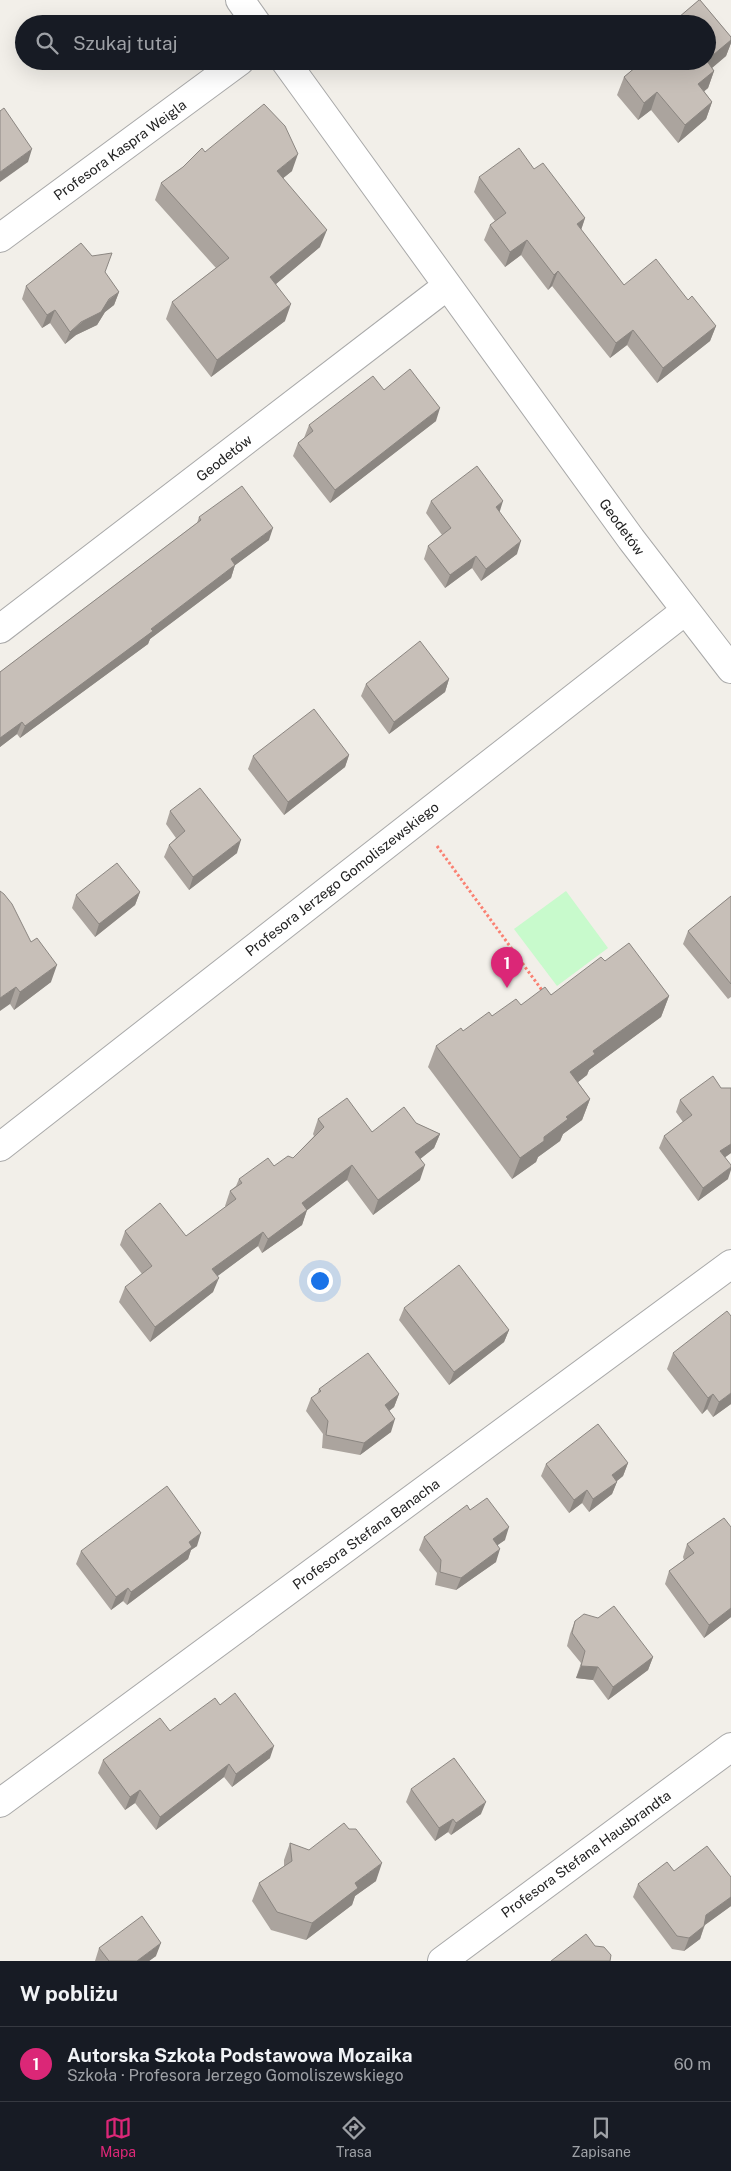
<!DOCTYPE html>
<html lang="pl">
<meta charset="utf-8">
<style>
:root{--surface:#171b24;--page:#242831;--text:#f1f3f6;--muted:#9ea1a6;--line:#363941;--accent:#db2777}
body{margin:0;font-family:"Public Sans",sans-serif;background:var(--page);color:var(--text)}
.you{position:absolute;left:319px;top:1280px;width:18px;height:18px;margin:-12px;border:4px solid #fff;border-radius:50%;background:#1a73e8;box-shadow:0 0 0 8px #1a73e833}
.badge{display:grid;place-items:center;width:32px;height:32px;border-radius:50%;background:var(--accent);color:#fff;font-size:16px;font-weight:700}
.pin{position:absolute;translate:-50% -41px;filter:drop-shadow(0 1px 2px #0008)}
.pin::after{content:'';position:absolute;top:26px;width:18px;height:15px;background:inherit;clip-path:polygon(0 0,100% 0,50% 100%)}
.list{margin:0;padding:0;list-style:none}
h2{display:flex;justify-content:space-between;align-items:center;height:65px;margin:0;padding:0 20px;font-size:21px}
h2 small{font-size:16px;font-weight:400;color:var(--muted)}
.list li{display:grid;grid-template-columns:32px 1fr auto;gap:15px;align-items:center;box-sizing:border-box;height:75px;padding:0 20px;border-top:1px solid var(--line)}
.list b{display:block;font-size:19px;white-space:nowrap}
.list p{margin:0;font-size:16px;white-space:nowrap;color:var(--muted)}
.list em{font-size:16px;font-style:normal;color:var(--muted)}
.icon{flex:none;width:28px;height:28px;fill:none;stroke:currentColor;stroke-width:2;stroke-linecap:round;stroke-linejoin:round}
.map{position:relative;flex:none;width:731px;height:1961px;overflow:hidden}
.search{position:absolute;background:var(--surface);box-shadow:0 5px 20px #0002;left:15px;right:15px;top:15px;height:55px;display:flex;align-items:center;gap:12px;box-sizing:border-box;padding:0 18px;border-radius:28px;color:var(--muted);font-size:19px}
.sheet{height:140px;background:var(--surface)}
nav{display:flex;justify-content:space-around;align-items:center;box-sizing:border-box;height:70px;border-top:1px solid var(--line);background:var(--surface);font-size:14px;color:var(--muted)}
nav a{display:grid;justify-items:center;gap:2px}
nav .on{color:var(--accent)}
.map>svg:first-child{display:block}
.park{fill:#c8facc}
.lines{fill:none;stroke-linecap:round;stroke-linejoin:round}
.minor-casing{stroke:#a9a9a9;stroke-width:30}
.path{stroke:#fa8072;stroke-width:3;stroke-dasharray:2.5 2.5;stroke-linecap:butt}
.minor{stroke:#fff;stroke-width:28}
.wall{fill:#aba49e}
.shaded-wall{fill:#8b8681}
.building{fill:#c7bfb8;stroke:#8b8681}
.labels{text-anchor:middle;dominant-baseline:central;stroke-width:5;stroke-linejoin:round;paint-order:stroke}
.street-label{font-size:14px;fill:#222;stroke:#fff}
</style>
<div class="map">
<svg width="731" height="1961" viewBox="0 0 731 1961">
<rect width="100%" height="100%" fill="#f2efe9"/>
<!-- park -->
<path class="park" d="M 566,891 L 608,948 L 557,986 L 514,929 Z"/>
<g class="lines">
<defs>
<path id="minor" d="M 240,0 L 257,24
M 285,61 L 631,539 L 731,669
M 0,238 L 240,61
M 0,629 L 447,286
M 0,1147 L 685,611
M 0,1803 L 731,1264
M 442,1961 L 731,1747"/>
</defs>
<!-- minor casing -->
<use href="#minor" class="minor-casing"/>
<!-- path -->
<path class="path" d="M 437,846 L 544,993"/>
<!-- minor -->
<use href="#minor" class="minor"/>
</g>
<!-- wall -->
<path class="wall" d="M 699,0 L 700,0 L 731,37 L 731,43 L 726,56 L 712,68 L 714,71 L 708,88 L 704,91 L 712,102 L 706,119 L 678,143 L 651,110 L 638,120 L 617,95 L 624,77 L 643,61 L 707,61 L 707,24 L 671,24 Z
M 205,152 L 292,171 L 283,178 L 320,247 L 276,284 L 285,321 L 211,377 L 166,319 L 172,302 L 216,268 L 155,200 L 161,183 L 183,167 Z
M 534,169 L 585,218 L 581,230 L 624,285 L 688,300 L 716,326 L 710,341 L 657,383 L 627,345 L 610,358 L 552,286 L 548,290 L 521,255 L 505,267 L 484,240 L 490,225 L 495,221 L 474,192 L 479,177 Z
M 105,273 L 119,292 L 114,305 L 105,312 L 97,325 L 76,335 L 65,344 L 50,323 L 42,328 L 22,299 L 26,286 Z
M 384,390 L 436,421 L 330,503 L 293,456 L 298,443 L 304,438 L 309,425 Z
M 431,501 L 499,512 L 517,554 L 481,581 L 472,568 L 445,588 L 424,559 L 428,546 L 442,535 L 426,513 Z
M 199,517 L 269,540 L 235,565 L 231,578 L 150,639 L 148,644 L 20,738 L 17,734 L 0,747 L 0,672 L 197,523 Z
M 449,679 L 445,692 L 389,734 L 361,696 L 366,684 Z
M 349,755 L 345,767 L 284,815 L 248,769 L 253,756 Z
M 170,811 L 237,853 L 189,890 L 164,857 L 169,845 L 176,838 L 166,824 Z
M 0,891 L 51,982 L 14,1010 L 10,1004 Z
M 140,892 L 135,905 L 95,937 L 72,908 L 76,895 Z
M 731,896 L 731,997 L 728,999 L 683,944 L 688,931 Z
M 605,961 L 669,996 L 661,1017 L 589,1070 L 587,1075 L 578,1082 L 590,1099 L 582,1120 L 563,1134 L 560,1141 L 538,1157 L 536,1162 L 512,1179 L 428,1067 L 436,1046 L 492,1016 L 551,995 Z
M 721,1088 L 731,1088 L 731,1153 L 725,1157 L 728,1179 L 698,1201 L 659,1148 L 664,1136 L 683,1122 L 676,1112 L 680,1100 Z
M 318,1119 L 372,1132 L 416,1123 L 440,1134 L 434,1148 L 420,1159 L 420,1180 L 373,1215 L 347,1180 L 307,1210 L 302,1225 L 262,1253 L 258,1246 L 217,1276 L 213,1292 L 150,1342 L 119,1302 L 125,1287 L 142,1274 L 120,1245 L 125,1231 L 186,1236 L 226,1207 L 225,1206 L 230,1191 L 236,1186 L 239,1179 L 274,1166 L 293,1158 L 314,1136 L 313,1134 Z
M 404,1308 L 509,1330 L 504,1342 L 449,1385 L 399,1320 Z
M 673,1353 L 731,1404 L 713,1417 L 707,1409 L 702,1414 L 667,1369 Z
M 319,1389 L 399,1394 L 394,1407 L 389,1411 L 391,1432 L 360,1455 L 322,1448 L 323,1434 L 306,1411 L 311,1398 L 317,1394 Z
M 628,1463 L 623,1476 L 617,1481 L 612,1494 L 589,1512 L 582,1503 L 569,1513 L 541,1476 L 546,1464 Z
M 470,1510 L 505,1540 L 497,1545 L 496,1562 L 456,1590 L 435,1585 L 437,1573 L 419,1550 L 424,1537 Z
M 731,1527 L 731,1617 L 704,1638 L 665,1584 L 669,1571 L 684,1560 L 683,1557 L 687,1544 Z
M 197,1546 L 191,1550 L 188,1559 L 127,1605 L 123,1601 L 111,1610 L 76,1564 L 81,1551 Z
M 575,1621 L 653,1657 L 648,1670 L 608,1700 L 593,1680 L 576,1678 L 581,1663 L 567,1646 L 570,1634 Z
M 220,1705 L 270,1758 L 232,1787 L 224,1777 L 156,1830 L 135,1803 L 125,1810 L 98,1773 L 103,1760 L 170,1731 Z
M 411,1789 L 481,1814 L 451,1835 L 448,1832 L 435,1841 L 406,1802 Z
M 290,1843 L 376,1881 L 355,1896 L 352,1905 L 306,1940 L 271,1930 L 252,1901 L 259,1883 L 284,1866 L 284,1860 Z
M 674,1871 L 731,1877 L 731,1906 L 705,1925 L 700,1939 L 684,1951 L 672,1949 L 633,1897 L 638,1884 Z
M 99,1948 L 156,1956 L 149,1961 L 95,1961 Z"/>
<!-- shaded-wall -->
<path class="shaded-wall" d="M 731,40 L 731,43 L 726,56 L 700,78 L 706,61 L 707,61 L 707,60 Z
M 714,71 L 708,88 L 692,102 L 698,84 Z
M 657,92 L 651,110 L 638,120 L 644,103 Z
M 712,102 L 706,119 L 678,143 L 685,125 Z
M 32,149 L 28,162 L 0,182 L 0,172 Z
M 298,154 L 292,171 L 271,188 L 277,171 Z
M 585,218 L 580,233 L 577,224 Z
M 327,230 L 320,247 L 264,294 L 270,277 Z
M 527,240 L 521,255 L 505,267 L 510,252 Z
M 558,271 L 552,286 L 548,290 L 554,275 Z
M 119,292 L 114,305 L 105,312 L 97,325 L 76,335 L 65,344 L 70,332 Z
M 291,304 L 285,321 L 211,377 L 217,360 Z
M 55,310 L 50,323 L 42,328 L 47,315 Z
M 716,326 L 710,341 L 657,383 L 663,368 Z
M 633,330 L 627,345 L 610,358 L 616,343 Z
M 440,408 L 436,421 L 330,503 L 335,490 Z
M 503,501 L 499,514 L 496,507 Z
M 273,528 L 269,540 L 226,572 L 231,559 Z
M 521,541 L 517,554 L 481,581 L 486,569 Z
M 476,556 L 472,568 L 445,588 L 450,575 Z
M 235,565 L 231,578 L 150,639 L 148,644 L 20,738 L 25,726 L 151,629 Z
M 449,679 L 445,692 L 389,734 L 394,722 Z
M 22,722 L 17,734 L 0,747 L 0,738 Z
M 349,755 L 345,767 L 284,815 L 288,802 Z
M 241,840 L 237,853 L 189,890 L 193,877 Z
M 140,892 L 135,905 L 95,937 L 99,924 Z
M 57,965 L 51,982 L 14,1010 L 20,992 Z
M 16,987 L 10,1004 L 0,1011 L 0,998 Z
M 669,996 L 661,1017 L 589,1070 L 587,1075 L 563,1094 L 570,1072 L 593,1051 Z
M 590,1099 L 582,1120 L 563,1134 L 560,1141 L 538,1157 L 536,1162 L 512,1179 L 520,1158 L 566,1117 Z
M 440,1134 L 434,1148 L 410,1167 L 415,1152 Z
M 731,1144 L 731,1153 L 716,1164 L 720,1151 Z
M 352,1165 L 347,1180 L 297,1218 L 302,1203 Z
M 425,1165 L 420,1180 L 373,1215 L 378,1200 Z
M 731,1167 L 731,1170 L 728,1179 L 698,1201 L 703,1188 Z
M 307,1210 L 302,1225 L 262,1253 L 268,1239 Z
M 263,1232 L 258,1246 L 207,1284 L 212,1269 Z
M 219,1278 L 213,1292 L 150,1342 L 155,1327 Z
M 509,1330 L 504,1342 L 449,1385 L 454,1372 Z
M 731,1393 L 731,1404 L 713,1417 L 719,1402 Z
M 399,1394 L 394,1407 L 380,1418 L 385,1405 Z
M 713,1394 L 707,1409 L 702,1414 L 708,1398 Z
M 395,1419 L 391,1432 L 360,1455 L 364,1443 Z
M 628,1463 L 623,1476 L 608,1488 L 612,1475 Z
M 617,1482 L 612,1494 L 589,1512 L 593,1499 Z
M 587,1490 L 582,1503 L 569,1513 L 574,1500 Z
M 509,1527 L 505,1540 L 488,1552 L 493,1539 Z
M 201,1533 L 197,1546 L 191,1550 L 188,1559 L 127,1605 L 131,1592 L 189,1542 Z
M 500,1549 L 496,1562 L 456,1590 L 461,1578 Z
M 128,1588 L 123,1601 L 111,1610 L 116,1597 Z
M 731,1608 L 731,1617 L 704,1638 L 709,1625 Z
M 653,1657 L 648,1670 L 608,1700 L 613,1687 Z
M 581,1666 L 598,1667 L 593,1680 L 576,1678 Z
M 274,1746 L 270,1758 L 232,1787 L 236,1774 Z
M 229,1764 L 224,1777 L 156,1830 L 160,1817 Z
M 140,1790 L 135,1803 L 125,1810 L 130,1797 Z
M 486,1802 L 481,1814 L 451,1835 L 456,1823 Z
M 453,1819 L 448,1832 L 435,1841 L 439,1828 Z
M 382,1863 L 376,1881 L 355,1896 L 352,1905 L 306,1940 L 312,1923 L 355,1883 Z
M 731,1897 L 731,1906 L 702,1927 L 706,1915 Z
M 704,1926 L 700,1939 L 684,1951 L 689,1938 Z
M 161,1943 L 156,1956 L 149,1961 L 137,1961 Z"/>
<!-- building -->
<path class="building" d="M 699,0 L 700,0 L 731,37 L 731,40 L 707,60 L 707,24 L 673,24 L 672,23 Z
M 643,61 L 707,61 L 714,71 L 698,84 L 712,102 L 685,125 L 657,92 L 644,103 L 624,77 Z
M 264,104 L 285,126 L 298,154 L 277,171 L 327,230 L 270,277 L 291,304 L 217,360 L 172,302 L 229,258 L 161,183 L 183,167 L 202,148 L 205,152 Z
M 4,108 L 32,149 L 0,172 L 0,111 Z
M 519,148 L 534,169 L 543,163 L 585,218 L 577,224 L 624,285 L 656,259 L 688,300 L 692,296 L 716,326 L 663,368 L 633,330 L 616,343 L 558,271 L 554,275 L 527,240 L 510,252 L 490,225 L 506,213 L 479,177 Z
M 81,243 L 92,256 L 112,253 L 105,272 L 119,292 L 109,299 L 101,312 L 81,322 L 70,332 L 55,310 L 47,315 L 26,286 Z
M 410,369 L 440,408 L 335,490 L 298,443 L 313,431 L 309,425 L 373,376 L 384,390 Z
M 477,466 L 503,501 L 496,507 L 521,541 L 486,569 L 476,556 L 450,575 L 428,546 L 451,528 L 431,501 Z
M 242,486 L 273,528 L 231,559 L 235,565 L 151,629 L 153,631 L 25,726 L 22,722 L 0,738 L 0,672 L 201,520 L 199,517 Z
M 420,641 L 449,679 L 394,722 L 366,684 Z
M 314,709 L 349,755 L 288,802 L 253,756 Z
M 200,788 L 241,840 L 193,877 L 169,845 L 185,831 L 170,811 Z
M 117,863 L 140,892 L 99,924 L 76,895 Z
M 0,891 L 4,894 L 12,904 L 31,942 L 37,938 L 57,965 L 20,992 L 16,987 L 0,998 Z
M 731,896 L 731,984 L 688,931 Z
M 629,943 L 669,996 L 593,1051 L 595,1054 L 570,1072 L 590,1099 L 566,1117 L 568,1119 L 544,1137 L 544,1141 L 520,1158 L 436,1046 L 461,1028 L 463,1031 L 489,1012 L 492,1016 L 516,999 L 521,1005 L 545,987 L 551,995 L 601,957 L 605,961 Z
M 713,1076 L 721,1088 L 731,1088 L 731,1144 L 720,1151 L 731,1165 L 731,1167 L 703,1188 L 664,1136 L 692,1115 L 680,1100 Z
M 347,1098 L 372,1132 L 404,1107 L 416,1123 L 440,1134 L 415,1152 L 425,1165 L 378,1200 L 352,1165 L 302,1203 L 307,1210 L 268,1239 L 263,1232 L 212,1269 L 219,1278 L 155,1327 L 125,1287 L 152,1266 L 125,1231 L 160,1203 L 186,1236 L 236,1199 L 230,1191 L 242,1183 L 239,1179 L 268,1158 L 274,1166 L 288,1156 L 293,1158 L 324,1127 L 318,1119 Z
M 459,1265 L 509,1330 L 454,1372 L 404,1308 Z
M 727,1311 L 731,1316 L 731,1393 L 719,1402 L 713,1394 L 708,1398 L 673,1353 Z
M 368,1353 L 399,1394 L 385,1405 L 395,1419 L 364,1443 L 326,1435 L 328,1421 L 311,1398 L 321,1391 L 319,1389 Z
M 598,1424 L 628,1463 L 612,1475 L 617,1482 L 593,1499 L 587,1490 L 574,1500 L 546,1464 Z
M 167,1486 L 201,1533 L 189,1542 L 192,1547 L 131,1592 L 128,1588 L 116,1597 L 81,1551 Z
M 487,1498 L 509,1527 L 493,1539 L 500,1549 L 461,1578 L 440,1572 L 441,1560 L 424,1537 L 467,1505 L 470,1510 Z
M 724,1518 L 731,1527 L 731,1608 L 709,1625 L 669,1571 L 694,1553 L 687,1544 Z
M 614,1606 L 653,1657 L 613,1687 L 598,1667 L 581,1666 L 585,1651 L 572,1633 L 575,1621 L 584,1614 L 598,1618 Z
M 235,1693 L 274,1746 L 236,1774 L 229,1764 L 160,1817 L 140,1790 L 130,1797 L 103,1760 L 160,1718 L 170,1731 L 215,1698 L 220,1705 Z
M 454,1758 L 486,1802 L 456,1823 L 453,1819 L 439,1828 L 411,1789 Z
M 344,1823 L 349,1829 L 356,1829 L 382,1863 L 355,1883 L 358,1888 L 312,1923 L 277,1912 L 259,1883 L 292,1861 L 290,1843 L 309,1850 Z
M 707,1846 L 731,1877 L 731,1897 L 706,1915 L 704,1926 L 689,1938 L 677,1936 L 638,1884 L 667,1862 L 674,1871 Z
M 142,1916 L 161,1943 L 137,1961 L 109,1961 L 99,1948 Z
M 586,1934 L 595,1946 L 604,1947 L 611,1955 L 610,1961 L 551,1961 Z"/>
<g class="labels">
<!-- street labels -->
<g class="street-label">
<text transform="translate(120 150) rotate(-36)">Profesora Kaspra Weigla</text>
<text transform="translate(224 458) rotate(-38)">Geodetów</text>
<text transform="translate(622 527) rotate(54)">Geodetów</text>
<text transform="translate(342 879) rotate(-38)">Profesora Jerzego Gomoliszewskiego</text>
<text transform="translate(366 1534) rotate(-36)">Profesora Stefana Banacha</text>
<text transform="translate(586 1854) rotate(-36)">Profesora Stefana Hausbrandta</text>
</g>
</g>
</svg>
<div class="you"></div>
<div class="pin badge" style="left:507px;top:988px">1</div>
<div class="search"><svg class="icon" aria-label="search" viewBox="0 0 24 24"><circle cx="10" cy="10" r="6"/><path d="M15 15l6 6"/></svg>Szukaj tutaj</div>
</div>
<section class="sheet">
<h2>W pobliżu<small></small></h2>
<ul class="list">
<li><span class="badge">1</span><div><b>Autorska Szkoła Podstawowa Mozaika</b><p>Szkoła · Profesora Jerzego Gomoliszewskiego</p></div><em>60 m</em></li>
</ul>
</section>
<nav>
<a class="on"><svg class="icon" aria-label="map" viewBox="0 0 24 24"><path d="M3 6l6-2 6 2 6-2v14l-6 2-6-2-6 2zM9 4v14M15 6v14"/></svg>Mapa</a>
<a><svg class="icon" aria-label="directions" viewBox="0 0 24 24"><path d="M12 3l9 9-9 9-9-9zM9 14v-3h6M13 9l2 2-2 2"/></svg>Trasa</a>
<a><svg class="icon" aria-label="saved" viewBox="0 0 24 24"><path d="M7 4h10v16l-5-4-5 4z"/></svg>Zapisane</a>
</nav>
